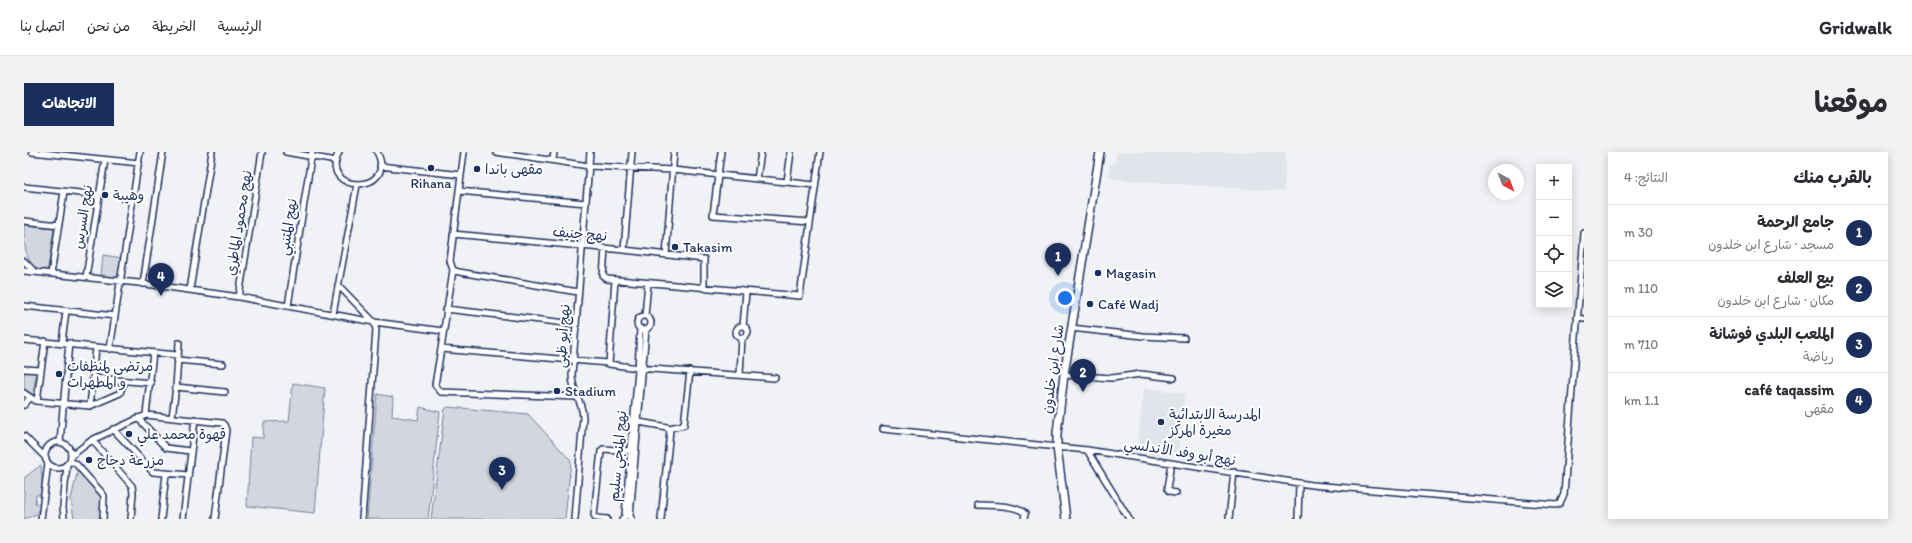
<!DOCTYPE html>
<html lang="ar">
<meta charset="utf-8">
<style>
:root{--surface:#fff;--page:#f2f2f3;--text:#2b2b33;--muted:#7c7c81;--line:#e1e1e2;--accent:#1b2f5e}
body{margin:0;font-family:Itim,"Playpen Sans Arabic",sans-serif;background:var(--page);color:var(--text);direction:rtl}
.controls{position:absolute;right:12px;top:12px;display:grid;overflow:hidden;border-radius:0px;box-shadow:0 2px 10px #0003}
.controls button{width:36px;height:36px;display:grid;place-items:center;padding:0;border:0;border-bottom:1px solid var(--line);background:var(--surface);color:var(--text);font:20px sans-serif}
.compass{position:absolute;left:1464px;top:12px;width:36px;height:36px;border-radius:50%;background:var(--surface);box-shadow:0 2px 10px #0003;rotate:139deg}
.you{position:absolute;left:1041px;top:146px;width:14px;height:14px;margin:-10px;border:3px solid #fff;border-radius:50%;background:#1a73e8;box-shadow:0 0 0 6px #1a73e833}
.badge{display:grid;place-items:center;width:26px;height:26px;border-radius:50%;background:var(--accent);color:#fff;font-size:13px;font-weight:700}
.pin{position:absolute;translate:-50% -33px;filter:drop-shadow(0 1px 2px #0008)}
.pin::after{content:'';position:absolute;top:21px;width:14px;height:12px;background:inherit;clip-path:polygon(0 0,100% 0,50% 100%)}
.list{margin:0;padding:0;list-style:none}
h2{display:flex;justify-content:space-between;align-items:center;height:52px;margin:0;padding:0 16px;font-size:17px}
h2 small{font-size:13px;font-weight:400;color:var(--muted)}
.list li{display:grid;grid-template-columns:26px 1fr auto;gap:12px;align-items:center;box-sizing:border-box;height:56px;padding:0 16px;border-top:1px solid var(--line)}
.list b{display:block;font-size:15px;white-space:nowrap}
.list p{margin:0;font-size:13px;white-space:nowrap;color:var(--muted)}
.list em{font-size:13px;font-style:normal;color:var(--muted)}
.icon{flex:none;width:22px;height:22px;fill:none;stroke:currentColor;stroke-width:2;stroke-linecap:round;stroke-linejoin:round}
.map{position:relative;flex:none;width:1560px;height:367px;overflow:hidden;direction:ltr;border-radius:0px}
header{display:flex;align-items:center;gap:24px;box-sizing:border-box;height:56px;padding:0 20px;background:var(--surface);border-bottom:1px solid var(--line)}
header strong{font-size:19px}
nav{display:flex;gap:22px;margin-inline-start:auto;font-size:14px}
.intro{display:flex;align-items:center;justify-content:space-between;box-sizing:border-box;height:96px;padding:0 24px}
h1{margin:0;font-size:28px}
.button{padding:10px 18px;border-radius:0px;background:var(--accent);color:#fff;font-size:14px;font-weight:700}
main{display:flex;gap:24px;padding:0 24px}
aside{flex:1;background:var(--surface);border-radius:0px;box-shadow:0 2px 10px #0003}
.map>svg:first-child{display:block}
.built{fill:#e1e4ea}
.green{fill:#d2d6df;stroke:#76829e}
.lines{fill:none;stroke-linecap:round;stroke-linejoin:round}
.street-casing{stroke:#1b2f5e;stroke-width:8}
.secondary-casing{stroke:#1b2f5e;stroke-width:10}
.street{stroke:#fff;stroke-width:5}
.secondary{stroke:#fff;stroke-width:7}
.poi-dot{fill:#1b2f5e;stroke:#fff;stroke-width:1.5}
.labels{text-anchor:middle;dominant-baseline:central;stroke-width:4;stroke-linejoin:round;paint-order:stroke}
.poi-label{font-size:14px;fill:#1b2f5e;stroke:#fff;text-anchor:start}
.street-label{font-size:14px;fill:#1b2f5e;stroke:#fff}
</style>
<header>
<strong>Gridwalk</strong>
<nav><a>الرئيسية</a><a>الخريطة</a><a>من نحن</a><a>اتصل بنا</a></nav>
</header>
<div class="intro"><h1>موقعنا</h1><a class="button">الاتجاهات</a></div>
<main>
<aside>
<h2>بالقرب منك<small>النتائج: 4</small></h2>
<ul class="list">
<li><span class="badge">1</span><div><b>جامع الرحمة</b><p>مسجد · شارع ابن خلدون</p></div><em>30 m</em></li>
<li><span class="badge">2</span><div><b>بيع العلف</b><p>مكان · شارع ابن خلدون</p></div><em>110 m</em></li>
<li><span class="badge">3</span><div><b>الملعب البلدي فوشانة</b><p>رياضة</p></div><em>710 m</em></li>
<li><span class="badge">4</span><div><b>café taqassim</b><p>مقهى</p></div><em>1.1 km</em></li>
</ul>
</aside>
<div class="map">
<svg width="1560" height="367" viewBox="0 0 1560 367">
<rect width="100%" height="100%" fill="#f1f2f5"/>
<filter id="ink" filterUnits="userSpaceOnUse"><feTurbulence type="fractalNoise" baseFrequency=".025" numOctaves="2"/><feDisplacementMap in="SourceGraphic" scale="8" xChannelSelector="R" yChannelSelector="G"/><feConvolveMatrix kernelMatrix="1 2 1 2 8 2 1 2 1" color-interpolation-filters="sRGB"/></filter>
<g filter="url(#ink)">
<!-- built -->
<path class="built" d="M 1092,0 L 1262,0 L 1260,40 L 1090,27 L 1085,23 L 1086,12 L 1091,12 Z
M 1120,236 L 1161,241 L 1154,305 L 1113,300 Z"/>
<!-- green -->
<path class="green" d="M 0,73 L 30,76 L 24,117 L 11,118 C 0,103 0,91 0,73 Z
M 79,103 L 98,106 L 95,126 L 77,124 Z
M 0,219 L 12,221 L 9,243 L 0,236 Z
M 269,231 L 301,236 L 291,361 L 223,354 L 227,285 L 239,286 L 240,270 L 265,269 Z
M 353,242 L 369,245 L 368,264 L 394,268 L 396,255 L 416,260 L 404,367 L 343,367 Z
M 424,255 L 504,262 L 547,309 L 541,367 L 407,367 L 421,257 Z
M 17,313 L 19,343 L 12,343 L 11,351 L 18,353 L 11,363 L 0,367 L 0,326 Z
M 54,317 L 77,344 L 76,367 L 50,367 L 47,347 Z"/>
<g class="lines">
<defs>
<path id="street" d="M 8,0 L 115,11
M 262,0 L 312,9
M 315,0 C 293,42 375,43 353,0
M 440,0 L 426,109 L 429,118 L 435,120 L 554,140
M 472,0 L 565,14 L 649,18 L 791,33
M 697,0 L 689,63 L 786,70
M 529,8 L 530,0
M 356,14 L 437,23
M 733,27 L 737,0
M 763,30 L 767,0
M 0,35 L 75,43
M 435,39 L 562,51
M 0,69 L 35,73
M 429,82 L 600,98 L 680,107 L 680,136
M 581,97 L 579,124 L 583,127 L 776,144 L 796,0
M 600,98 L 608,0
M 642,103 L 650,0
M 0,109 L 11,120
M 0,119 L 115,131 L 215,145 L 350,170 L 352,178 L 338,367
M 27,122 L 40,40
M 62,125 L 81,8
M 591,128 L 585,212 L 614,216 L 751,226
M 119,132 L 139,0
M 314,133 L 350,170 L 419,179
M 166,138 L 188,0
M 215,145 L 238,0
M 0,154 L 91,164
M 264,154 L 288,0
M 422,157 L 551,172
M 309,162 L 333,33
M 621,164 L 624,131
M613 171a7 7 0 1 1 14 0a7 7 0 1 1-14 0Z
M 1553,166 L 1560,167
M 719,174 L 722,140
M712 180a6 6 0 1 1 12 0a6 6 0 1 1-12 0Z
M 1047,176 L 1119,184 L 1160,186
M 0,188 L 153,203
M 38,190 L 42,159
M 86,197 L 116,0
M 417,197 L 429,118
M 153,208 L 199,212
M 0,217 L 17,218
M 716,222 L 718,186
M 1040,223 L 1088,226 L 1117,222 L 1150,226
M 70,226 L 127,231
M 152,235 L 201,240
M 0,241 L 12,249 L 66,254 L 96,241 L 100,229
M 553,245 L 417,240 L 411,233 L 417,197 L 584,211
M 13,249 L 21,189
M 0,253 L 6,246
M 66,254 L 72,196
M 122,263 L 129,201
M 148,265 L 152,235 L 155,191
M 114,266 L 142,296 L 166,299
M 615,270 L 643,275 L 646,278 L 637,367
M 645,276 L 660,273 L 666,219
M 89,277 L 129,320 L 164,323
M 859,277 L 1063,298 L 1288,333 L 1532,353 L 1536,351 L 1540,342 L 1560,81
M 0,284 L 22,306
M 68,288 L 108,334 L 109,341 L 107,367
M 36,290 L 45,191
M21 303a13 13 0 1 1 26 0a13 13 0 1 1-26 0Z
M 1063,298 L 1105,367
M 47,304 L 68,288 L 122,263 L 198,271 L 200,273 L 202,278 L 191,367
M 46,309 L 52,312 L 78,341 L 80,344 L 79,367
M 1147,311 L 1143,337 L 1145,340 L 1152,341
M 954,353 C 965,353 995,353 1001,362 L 1000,367
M 601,363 L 614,219 L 616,176
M 606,364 L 622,177
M 17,367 L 24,311
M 40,367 L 39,355 L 43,312
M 137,367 L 142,322
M 159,367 L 171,267
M 551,367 L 559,265 C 558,247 548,242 548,222 L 566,0
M 583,367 L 572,366 L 570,363 L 577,299 L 579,297 L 609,299
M 598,367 L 603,363 L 608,367
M 1205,367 L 1210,320
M 1274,367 L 1275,331"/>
<path id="secondary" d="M 1042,367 L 1033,295 L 1033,281 L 1040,223 L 1076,0"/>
</defs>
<!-- street casing -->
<use href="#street" class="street-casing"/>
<!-- secondary casing -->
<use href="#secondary" class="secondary-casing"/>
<!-- street -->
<use href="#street" class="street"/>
<!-- secondary -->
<use href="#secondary" class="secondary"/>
</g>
</g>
<!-- markers -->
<g class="poi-dot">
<circle cx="407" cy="16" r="4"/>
<circle cx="453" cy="17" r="4"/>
<circle cx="81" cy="43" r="4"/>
<circle cx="651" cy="95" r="4"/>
<circle cx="1074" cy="121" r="4"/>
<circle cx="1066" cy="152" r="4"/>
<circle cx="35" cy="222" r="4"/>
<circle cx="533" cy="239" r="4"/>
<circle cx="1137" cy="270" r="4"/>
<circle cx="105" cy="282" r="4"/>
<circle cx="65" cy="308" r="4"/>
</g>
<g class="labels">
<!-- poi labels -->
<g class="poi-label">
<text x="461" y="17">مقهى باندا</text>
<text x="407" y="31" text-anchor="middle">Rihana</text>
<text x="89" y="43">وهيبة</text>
<text x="659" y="95">Takasim</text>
<text x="1082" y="121">Magasin</text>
<text x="1074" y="152">Café Wadj</text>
<text x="43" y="214">مرتضى لمنظفات<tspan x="43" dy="16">و المطهرات</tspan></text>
<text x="541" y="239">Stadium</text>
<text x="1145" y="262">المدرسة الابتدائية<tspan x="1145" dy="16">مغيرة المركز</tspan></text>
<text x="113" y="282">قهوة محمد علي</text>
<text x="73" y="308">مزرعة دجاج</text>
</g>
<!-- street labels -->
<g class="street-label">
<text transform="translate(59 65) rotate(-81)">نهج السرس</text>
<text transform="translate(215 71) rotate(-81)">نهج محمود الماطري</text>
<text transform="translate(264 75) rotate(-81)">نهج المتنبي</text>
<text transform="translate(556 82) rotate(5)">نهج جنيف</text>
<text transform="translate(539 184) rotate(-86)">نهج أبو ظبي</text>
<text transform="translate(1029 217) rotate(-82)">شارع ابن خلدون</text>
<text transform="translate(1156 300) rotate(9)">نهج أبو وفد الأندلسي</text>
<text transform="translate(594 304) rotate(-85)">نهج المنجي سليم</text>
</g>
</g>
</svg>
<div class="controls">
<button>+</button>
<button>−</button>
<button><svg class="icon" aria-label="locate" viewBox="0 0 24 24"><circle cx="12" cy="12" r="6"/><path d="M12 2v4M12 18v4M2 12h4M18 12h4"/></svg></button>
<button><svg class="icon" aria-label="layers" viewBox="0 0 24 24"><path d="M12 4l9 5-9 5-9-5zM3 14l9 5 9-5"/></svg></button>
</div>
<svg class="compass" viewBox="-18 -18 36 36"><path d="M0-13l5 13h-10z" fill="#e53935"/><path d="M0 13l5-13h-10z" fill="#7c7c81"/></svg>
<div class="you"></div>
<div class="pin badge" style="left:1034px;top:124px">1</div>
<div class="pin badge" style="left:1059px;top:240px">2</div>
<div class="pin badge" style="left:478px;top:338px">3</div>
<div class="pin badge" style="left:137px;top:144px">4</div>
</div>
</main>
